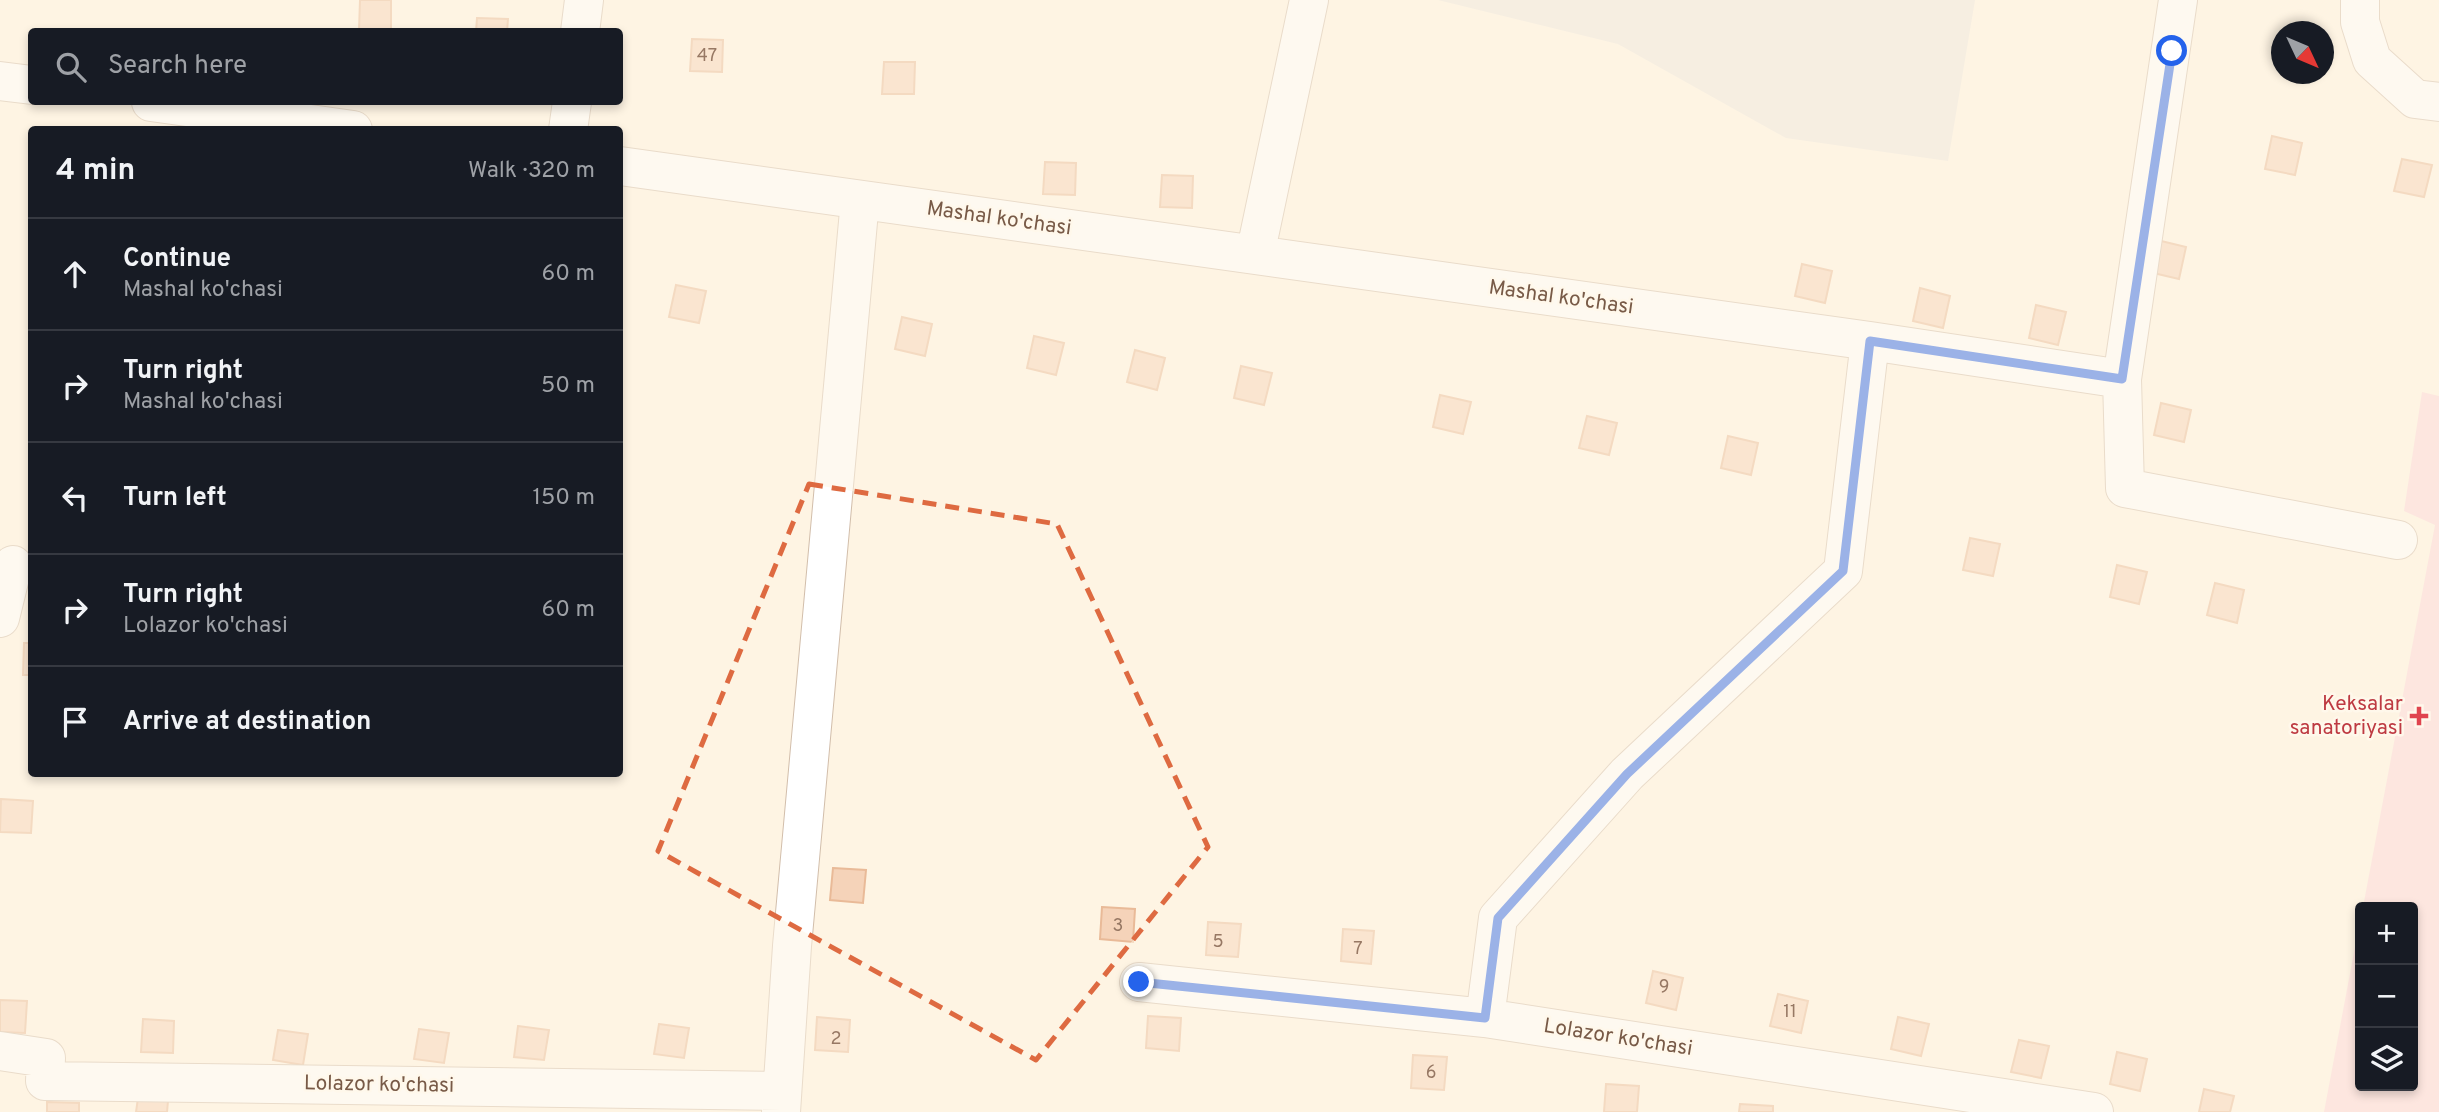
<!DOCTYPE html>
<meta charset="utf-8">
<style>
:root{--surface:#171b24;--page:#242831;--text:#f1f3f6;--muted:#9ea1a6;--line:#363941}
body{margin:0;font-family:Overpass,sans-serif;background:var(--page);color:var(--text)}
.controls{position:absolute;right:21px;bottom:21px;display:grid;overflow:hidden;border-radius:7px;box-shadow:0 4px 10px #0003}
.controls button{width:63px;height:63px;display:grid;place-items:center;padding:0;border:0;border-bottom:2px solid var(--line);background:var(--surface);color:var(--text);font:35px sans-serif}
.compass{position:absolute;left:2271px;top:21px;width:63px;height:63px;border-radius:50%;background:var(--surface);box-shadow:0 4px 10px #0003;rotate:134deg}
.stop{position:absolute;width:21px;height:21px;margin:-16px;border:5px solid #2563eb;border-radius:50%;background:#fff}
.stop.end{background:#2563eb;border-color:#fff;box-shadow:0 2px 7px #0008}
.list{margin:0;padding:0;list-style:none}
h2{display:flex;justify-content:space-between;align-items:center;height:91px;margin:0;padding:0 28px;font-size:30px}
h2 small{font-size:23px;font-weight:400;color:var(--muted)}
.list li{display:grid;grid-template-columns:46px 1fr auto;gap:21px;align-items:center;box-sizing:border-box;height:112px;padding:0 28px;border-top:2px solid var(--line)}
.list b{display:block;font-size:26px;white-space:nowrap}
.list p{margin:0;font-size:23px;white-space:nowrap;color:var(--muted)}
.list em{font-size:23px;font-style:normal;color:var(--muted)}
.icon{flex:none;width:38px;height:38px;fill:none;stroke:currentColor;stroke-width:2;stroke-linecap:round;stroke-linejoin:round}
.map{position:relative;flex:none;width:2439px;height:1112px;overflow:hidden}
.search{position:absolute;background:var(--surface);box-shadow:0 4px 10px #0003;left:28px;top:28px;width:595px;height:77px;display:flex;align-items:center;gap:18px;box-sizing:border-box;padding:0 24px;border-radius:7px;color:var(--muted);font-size:26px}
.panel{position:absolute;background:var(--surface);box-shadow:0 4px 10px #0003;left:28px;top:126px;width:595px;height:651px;border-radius:7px}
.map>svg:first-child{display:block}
.industrial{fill:#ede6de}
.medical{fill:#fcd6d9}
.building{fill:#f5d3b9;stroke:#e9ba98;stroke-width:2}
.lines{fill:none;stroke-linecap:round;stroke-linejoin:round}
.minor-casing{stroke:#d2beab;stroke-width:40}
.minor{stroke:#fff;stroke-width:38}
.route{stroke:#2563eb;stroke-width:9}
.marked{fill:none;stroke:#de6a41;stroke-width:5;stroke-dasharray:14 9;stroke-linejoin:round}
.health-dot{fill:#e0444e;stroke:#fff8eb;stroke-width:2.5}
.labels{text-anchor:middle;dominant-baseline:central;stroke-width:5;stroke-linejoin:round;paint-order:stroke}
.number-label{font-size:18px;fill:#977864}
.street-label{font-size:21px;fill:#785a47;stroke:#fff8eb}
.health-label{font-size:21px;fill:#be3a42;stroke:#fff8eb;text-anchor:end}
</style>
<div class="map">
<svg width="2439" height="1112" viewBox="0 0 2439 1112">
<rect width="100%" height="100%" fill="#fef4e3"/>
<!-- industrial -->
<path class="industrial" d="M 1438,0 L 1975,0 L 1948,161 L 1786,138 L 1618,44 Z"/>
<!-- medical -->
<path class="medical" d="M 2422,392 L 2439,396 L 2439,1112 L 2324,1112 L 2360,920 L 2360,1086 L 2413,1086 L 2413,907 L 2363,907 L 2435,525 L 2404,511 Z"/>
<!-- building -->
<path class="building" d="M 360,0 L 391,0 L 391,31 L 359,30 Z
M 477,18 L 508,19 L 507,32 L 476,32 Z
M 692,39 L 723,40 L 722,72 L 690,71 Z
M 884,62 L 915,62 L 914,94 L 882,94 Z
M 2272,136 L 2302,143 L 2295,175 L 2265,169 Z
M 2402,159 L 2432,165 L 2424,197 L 2394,191 Z
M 1045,162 L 1076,163 L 1075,195 L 1043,194 Z
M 1162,175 L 1193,176 L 1192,208 L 1160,207 Z
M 2157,240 L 2186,247 L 2179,279 L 2149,272 Z
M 1802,264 L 1832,271 L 1825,303 L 1795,296 Z
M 676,285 L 706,291 L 699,323 L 669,317 Z
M 1920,288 L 1950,296 L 1943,328 L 1913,321 Z
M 2036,305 L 2066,312 L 2058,345 L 2029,338 Z
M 902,317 L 932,324 L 925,356 L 895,349 Z
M 1034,336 L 1064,343 L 1056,375 L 1027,368 Z
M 1135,350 L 1165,358 L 1157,390 L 1127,382 Z
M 1241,366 L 1272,373 L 1264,405 L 1234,398 Z
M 1440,395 L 1471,402 L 1463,434 L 1433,427 Z
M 2161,403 L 2191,410 L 2184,442 L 2154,435 Z
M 1587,416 L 1617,423 L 1609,455 L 1579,448 Z
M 1728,436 L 1758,443 L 1751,475 L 1721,468 Z
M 1970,538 L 2000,544 L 1993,576 L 1963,570 Z
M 2117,565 L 2147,572 L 2139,604 L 2110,597 Z
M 2215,583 L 2244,590 L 2237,623 L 2207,615 Z
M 24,643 L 32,643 L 32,675 L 23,675 Z
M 1,799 L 33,801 L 31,833 L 0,832 Z
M 833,868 L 866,870 L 863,903 L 830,900 Z
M 1102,907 L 1135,909 L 1133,942 L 1100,939 Z
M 1208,922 L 1241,924 L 1238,957 L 1206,955 Z
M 1343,929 L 1374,931 L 1371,964 L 1341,961 Z
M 1653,971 L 1683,978 L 1676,1010 L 1646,1003 Z
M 1778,994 L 1808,1001 L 1801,1033 L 1770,1026 Z
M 0,1000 L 27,1001 L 25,1033 L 0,1032 Z
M 1148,1016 L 1181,1018 L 1179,1051 L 1146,1048 Z
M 817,1017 L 850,1020 L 848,1052 L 815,1050 Z
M 1898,1017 L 1929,1024 L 1921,1056 L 1891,1049 Z
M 143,1019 L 174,1021 L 173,1053 L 141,1052 Z
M 659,1024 L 689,1028 L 684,1058 L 654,1054 Z
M 518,1026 L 549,1030 L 544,1060 L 514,1057 Z
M 419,1029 L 449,1033 L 444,1063 L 414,1059 Z
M 278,1030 L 308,1034 L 303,1065 L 273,1060 Z
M 2019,1040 L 2049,1046 L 2041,1078 L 2011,1072 Z
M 2117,1052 L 2147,1059 L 2140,1091 L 2110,1084 Z
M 1413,1055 L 1447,1057 L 1444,1090 L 1411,1088 Z
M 1606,1084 L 1639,1086 L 1637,1112 L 1604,1112 Z
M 2204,1089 L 2234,1096 L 2230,1112 L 2199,1112 Z
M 138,1098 L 168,1101 L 167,1112 L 136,1112 Z
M 47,1102 L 79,1103 L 79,1112 L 47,1112 Z
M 1740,1104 L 1773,1106 L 1773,1112 L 1739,1112 Z"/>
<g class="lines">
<defs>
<path id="minor" d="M 2360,0 L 2360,22 L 2372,60 L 2415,99 L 2439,102
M 580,32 L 584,0
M 0,81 L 32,85
M 151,102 L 353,130
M 568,130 L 572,102
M 620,166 L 1870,341 L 2122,379 L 2178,0
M 1255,255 L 1309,0
M 2122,379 L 2125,488 L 2398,540
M 0,618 L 13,565
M 1139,982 L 1485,1018 L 2094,1112
M 1485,1018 L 1498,918 L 1627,774 L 1843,571 L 1870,341
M 0,1051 L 46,1058 L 45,1081 L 782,1091
M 781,1112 L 792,946 L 860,200"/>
</defs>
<!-- minor casing -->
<use href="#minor" class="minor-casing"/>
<!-- minor -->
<use href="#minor" class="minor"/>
</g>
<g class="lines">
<!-- route -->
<path class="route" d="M 1139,982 L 1485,1018 L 1498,918 L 1627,774 L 1843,571 L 1870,341 L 2122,379 L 2172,51"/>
</g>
<!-- marked area -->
<path d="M0 0H2439V1112H0ZM 809,484 L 1057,524 L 1208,847 L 1036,1060 L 658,851 Z" fill="#fef4e3" fill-opacity=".55" fill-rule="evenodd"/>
<path class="marked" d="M 809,484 L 1057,524 L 1208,847 L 1036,1060 L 658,851 Z"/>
<!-- markers -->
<path class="health-dot" d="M2415.5 705.5h7v7h7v7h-7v7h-7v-7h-7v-7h7z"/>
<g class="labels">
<!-- number labels -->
<g class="number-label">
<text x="707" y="56">47</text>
<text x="1118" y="926">3</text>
<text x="1218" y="942">5</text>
<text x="1358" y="949">7</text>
<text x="1664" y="987">9</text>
<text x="1790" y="1012">11</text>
<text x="836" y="1039">2</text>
<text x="1431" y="1073">6</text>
</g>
<!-- street labels -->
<g class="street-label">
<text transform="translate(999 219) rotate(8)">Mashal ko'chasi</text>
<text transform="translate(1561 298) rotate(8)">Mashal ko'chasi</text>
<text transform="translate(1618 1038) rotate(9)">Lolazor ko'chasi</text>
<text transform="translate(379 1085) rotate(1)">Lolazor ko'chasi</text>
</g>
<!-- health labels -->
<g class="health-label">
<text x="2403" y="704">Keksalar<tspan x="2403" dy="24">sanatoriyasi</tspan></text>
</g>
</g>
</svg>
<div class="controls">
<button>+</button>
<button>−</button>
<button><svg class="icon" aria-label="layers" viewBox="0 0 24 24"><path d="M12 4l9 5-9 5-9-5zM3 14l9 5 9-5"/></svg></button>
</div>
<svg class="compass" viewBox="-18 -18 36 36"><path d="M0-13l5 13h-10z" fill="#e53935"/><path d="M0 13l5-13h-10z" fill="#9ea1a6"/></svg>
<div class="stop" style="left:2172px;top:51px"></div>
<div class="stop end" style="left:1139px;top:982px"></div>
<div class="search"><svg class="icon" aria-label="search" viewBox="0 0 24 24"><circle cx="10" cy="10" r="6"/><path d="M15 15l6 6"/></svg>Search here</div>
<section class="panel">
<h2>4 min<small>Walk · 320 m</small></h2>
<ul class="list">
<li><svg class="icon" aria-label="ahead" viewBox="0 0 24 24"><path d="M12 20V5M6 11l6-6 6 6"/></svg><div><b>Continue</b><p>Mashal ko'chasi</p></div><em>60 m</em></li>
<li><svg class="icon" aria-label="right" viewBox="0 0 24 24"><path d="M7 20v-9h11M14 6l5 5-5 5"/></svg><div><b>Turn right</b><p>Mashal ko'chasi</p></div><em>50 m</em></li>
<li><svg class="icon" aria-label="left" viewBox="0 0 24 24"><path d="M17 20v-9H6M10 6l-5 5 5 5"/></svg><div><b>Turn left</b></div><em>150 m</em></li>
<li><svg class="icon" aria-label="right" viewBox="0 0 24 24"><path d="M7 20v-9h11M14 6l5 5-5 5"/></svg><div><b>Turn right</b><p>Lolazor ko'chasi</p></div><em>60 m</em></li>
<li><svg class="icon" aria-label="arrive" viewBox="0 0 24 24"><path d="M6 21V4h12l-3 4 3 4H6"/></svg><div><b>Arrive at destination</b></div></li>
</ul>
</section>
</div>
